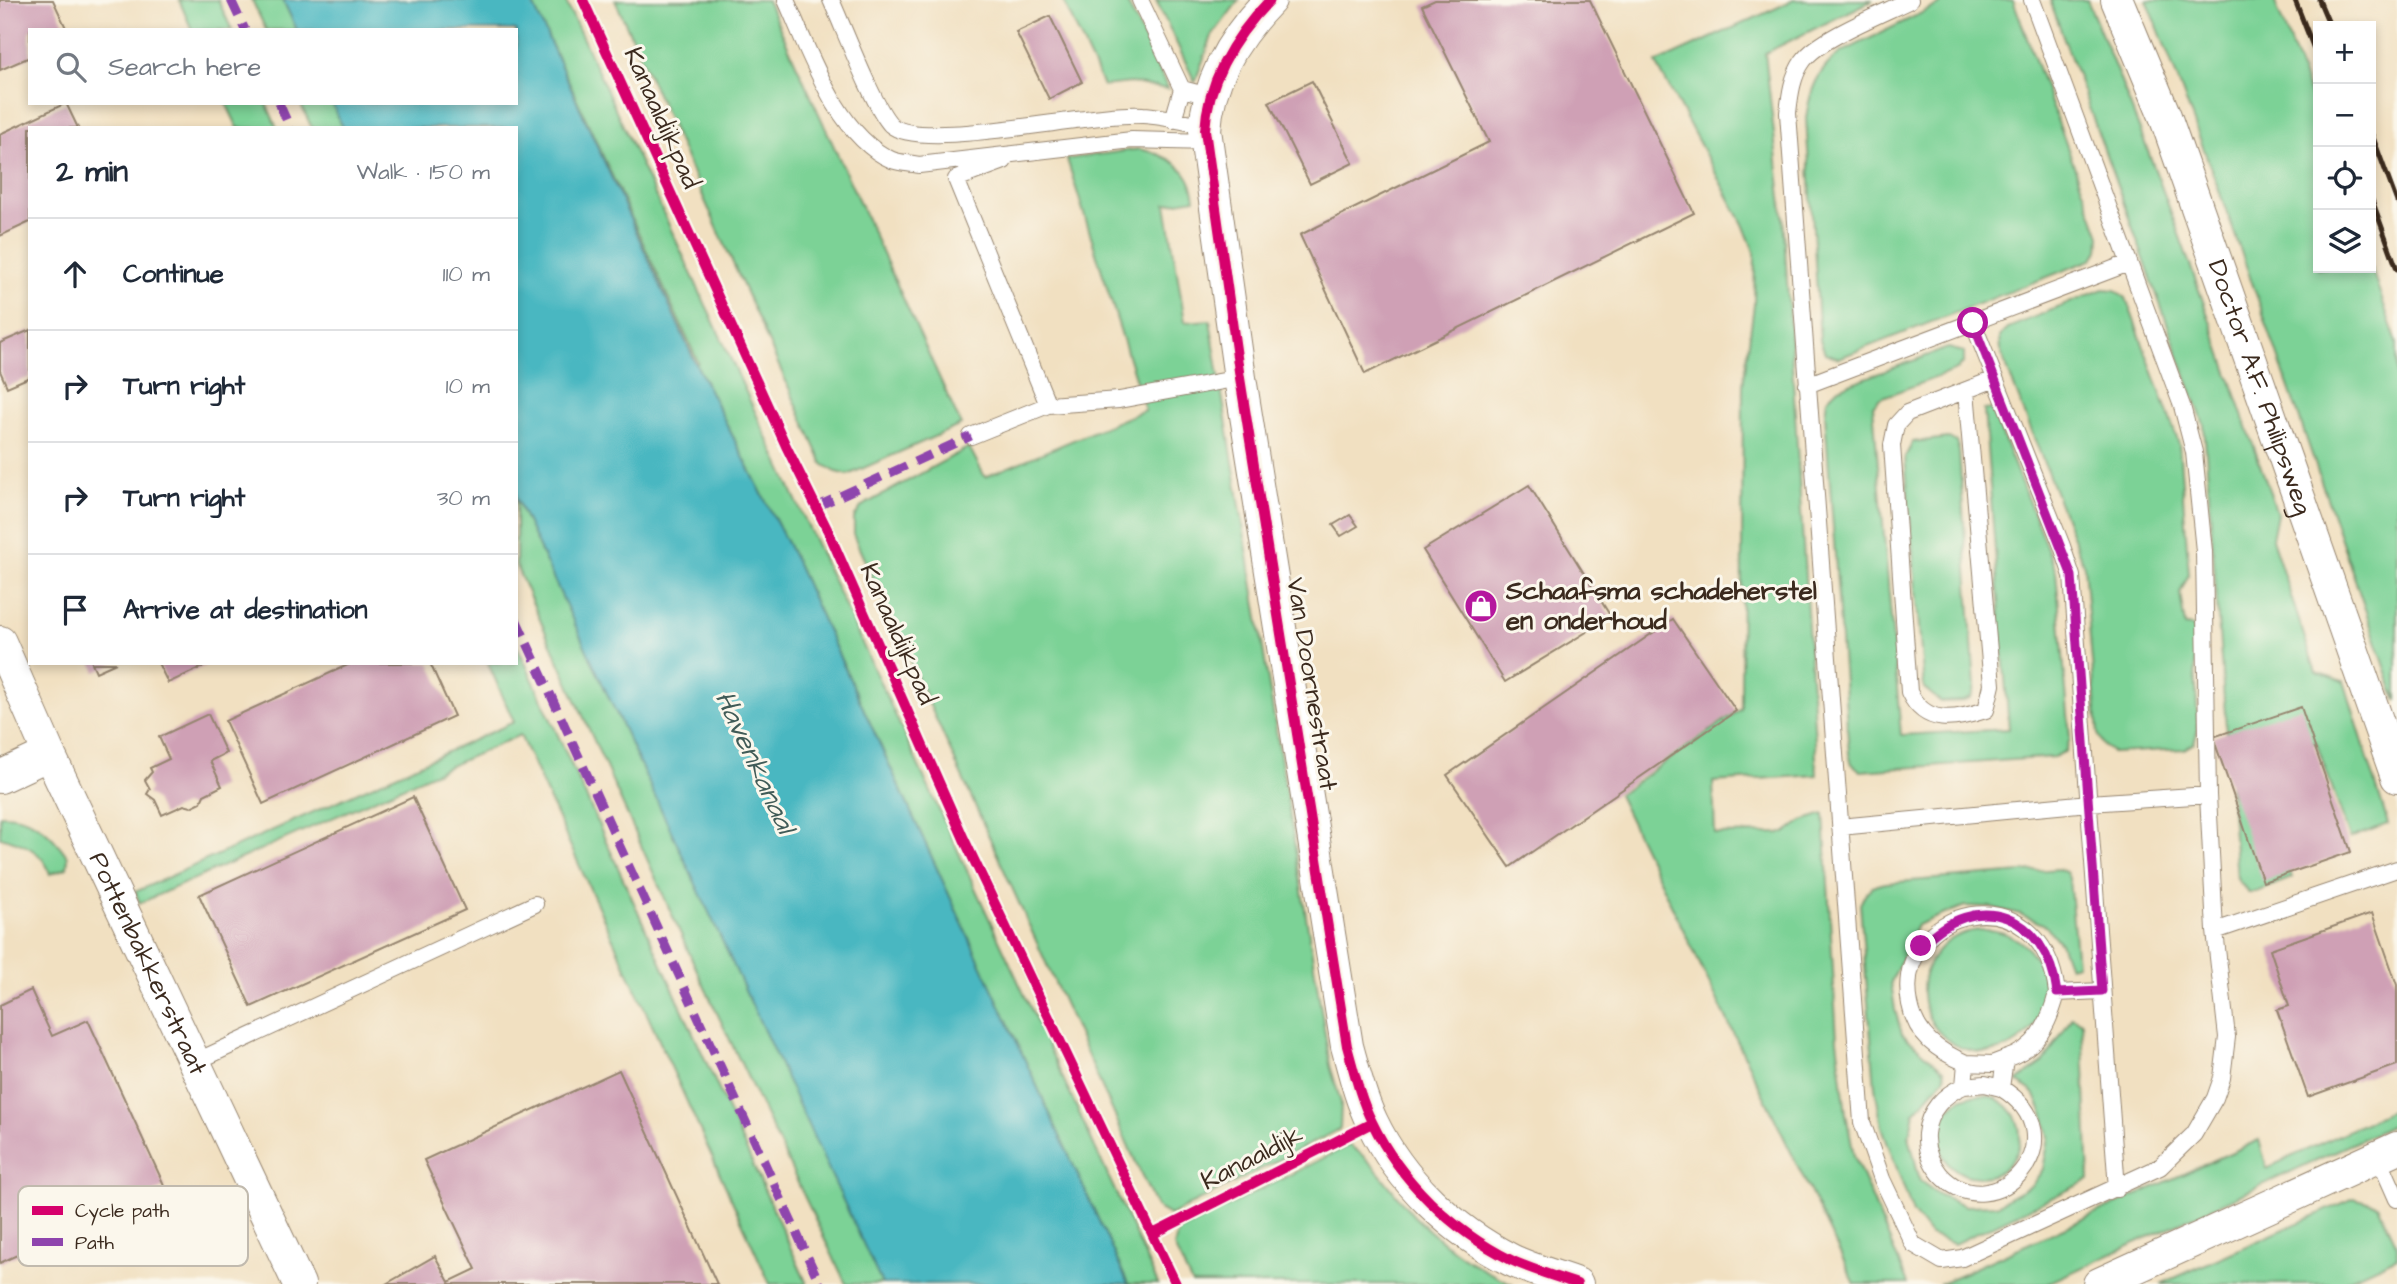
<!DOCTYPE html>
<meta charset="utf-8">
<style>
:root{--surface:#fff;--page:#f6f6f7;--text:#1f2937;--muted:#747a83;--line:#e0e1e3}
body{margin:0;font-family:"Architects Daughter",sans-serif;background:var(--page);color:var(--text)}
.controls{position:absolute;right:21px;top:21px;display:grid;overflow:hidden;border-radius:0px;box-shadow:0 4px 10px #0003}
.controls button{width:63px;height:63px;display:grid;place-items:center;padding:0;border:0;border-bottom:2px solid var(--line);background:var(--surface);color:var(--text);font:35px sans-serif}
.stop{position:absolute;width:21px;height:21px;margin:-16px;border:5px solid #b5179e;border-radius:50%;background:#fff}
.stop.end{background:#b5179e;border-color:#fff;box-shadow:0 2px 7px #0008}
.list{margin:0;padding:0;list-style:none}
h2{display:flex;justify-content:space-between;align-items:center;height:91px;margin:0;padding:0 28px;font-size:30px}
h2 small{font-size:23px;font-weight:400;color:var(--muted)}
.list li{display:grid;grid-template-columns:46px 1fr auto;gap:21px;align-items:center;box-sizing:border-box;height:112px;padding:0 28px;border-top:2px solid var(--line)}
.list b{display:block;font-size:26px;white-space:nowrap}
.list em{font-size:23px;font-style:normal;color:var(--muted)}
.icon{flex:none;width:38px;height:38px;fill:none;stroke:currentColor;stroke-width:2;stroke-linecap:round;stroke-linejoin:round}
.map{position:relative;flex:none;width:2397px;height:1284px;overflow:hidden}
.search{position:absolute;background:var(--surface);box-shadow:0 4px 10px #0003;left:28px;top:28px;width:490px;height:77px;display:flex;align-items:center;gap:18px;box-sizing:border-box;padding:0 24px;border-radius:0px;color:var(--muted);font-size:26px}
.panel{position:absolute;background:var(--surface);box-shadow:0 4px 10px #0003;left:28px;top:126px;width:490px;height:539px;border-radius:0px}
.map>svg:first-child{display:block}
.green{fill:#7cd296;stroke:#5c7e5a;stroke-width:2}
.water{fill:#48b7c1;stroke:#427070;stroke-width:2}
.building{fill:#cfa0b5}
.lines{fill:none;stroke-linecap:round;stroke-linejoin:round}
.lane-casing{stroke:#968570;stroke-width:18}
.street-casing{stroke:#968570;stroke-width:34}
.lane{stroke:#fff;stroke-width:16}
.street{stroke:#fff;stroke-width:32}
.rail{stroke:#3b2a1e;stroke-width:5}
.quiet{stroke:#8e44ad;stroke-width:9;stroke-dasharray:18 9;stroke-linecap:butt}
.cycleway-casing{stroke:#fbf7ec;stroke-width:15}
.cycleway{stroke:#d6006c;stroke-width:10}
.route{stroke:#b5179e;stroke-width:9}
.labels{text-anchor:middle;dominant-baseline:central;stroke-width:6;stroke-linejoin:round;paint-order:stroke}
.street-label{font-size:26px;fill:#3b2a1e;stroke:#fbf7ec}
.poi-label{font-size:26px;font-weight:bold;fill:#3b2a1e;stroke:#fbf7ec;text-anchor:start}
.water-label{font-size:28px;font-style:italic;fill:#405b57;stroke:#fbf7ec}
.key{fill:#fbf7ec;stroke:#c1baae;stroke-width:2}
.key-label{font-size:19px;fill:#3b2a1e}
</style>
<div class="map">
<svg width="2397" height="1284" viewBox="0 0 2397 1284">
<rect width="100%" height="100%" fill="#fbf7ec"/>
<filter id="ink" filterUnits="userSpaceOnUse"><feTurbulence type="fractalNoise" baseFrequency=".0143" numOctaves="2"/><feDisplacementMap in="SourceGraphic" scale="14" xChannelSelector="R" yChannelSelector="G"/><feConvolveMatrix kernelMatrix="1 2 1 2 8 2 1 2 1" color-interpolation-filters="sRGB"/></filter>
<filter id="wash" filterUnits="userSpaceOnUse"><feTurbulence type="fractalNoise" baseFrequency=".00686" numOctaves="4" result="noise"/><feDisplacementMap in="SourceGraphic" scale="28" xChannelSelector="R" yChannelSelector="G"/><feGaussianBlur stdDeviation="1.57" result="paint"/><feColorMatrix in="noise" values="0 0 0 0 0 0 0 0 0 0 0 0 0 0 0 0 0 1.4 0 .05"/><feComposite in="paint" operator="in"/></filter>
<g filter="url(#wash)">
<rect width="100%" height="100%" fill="#f1e0c1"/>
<!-- green -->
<path class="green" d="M 179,0 L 218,0 L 232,30 L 192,30 Z
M 252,0 L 283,0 L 297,30 L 266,30 Z
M 531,0 L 565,0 L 1158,1284 L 1128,1284 L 790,549 L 696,364 L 698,362 Z
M 615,0 L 767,0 L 961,425 L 848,475 L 836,472 L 823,464 Z
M 1063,0 L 1126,0 L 1168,89 L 1131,83 L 1103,86 Z
M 1156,0 L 1239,0 L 1212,36 L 1195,82 Z
M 1794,0 L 1873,0 L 1765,53 L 1783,215 L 1817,775 L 1713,782 L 1715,834 L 1785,833 L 1802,821 L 1824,814 L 1837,1040 L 1846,1114 L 1854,1156 L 1908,1284 L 1855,1284 L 1618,795 L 1741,709 L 1743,385 L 1754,305 L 1755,254 L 1743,224 L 1656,63 Z
M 1948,0 L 2013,0 L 2100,236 L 2099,251 L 2091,260 L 1839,358 L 1825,353 L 1820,340 L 1806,118 C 1810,90 1817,71 1840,53 Z
M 2050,0 L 2087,0 C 2159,168 2217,341 2277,513 L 2272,539 L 2316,672 L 2344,681 L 2388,824 L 2350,838 L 2316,742 L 2255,764 L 2292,878 L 2256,892 L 2248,892 L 2237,879 L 2204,425 Z
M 2147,0 L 2274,0 L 2318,116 L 2318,268 L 2371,267 L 2397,343 L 2397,701 C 2315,466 2238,231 2147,0 Z
M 226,103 L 266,103 L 277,128 L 238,128 Z
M 300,103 L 332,103 L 343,128 L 312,128 Z
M 1139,149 C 1168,155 1191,167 1195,199 L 1166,204 L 1185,322 L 1210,320 L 1330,1065 L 1341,1103 L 1340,1129 L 1170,1215 L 1156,1207 L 854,537 L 854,518 L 862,506 L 969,447 L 985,477 L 1145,410 L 1067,159 Z
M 2103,289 L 2115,290 L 2126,298 L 2179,444 L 2189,574 L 2180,593 L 2185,626 L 2193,627 L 2198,729 L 2194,743 L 2184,749 L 2114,753 L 2104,746 L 2098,734 L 2084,566 L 2000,350 L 1999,337 L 2008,328 Z
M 1948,348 L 1964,352 L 1964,362 L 1957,370 L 1880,398 L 1873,406 L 1901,735 L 2009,729 L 1984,410 L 1992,409 L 2056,571 L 2070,738 L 2066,751 L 2054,757 L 1861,771 L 1852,764 L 1849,754 L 1825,414 L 1827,399 L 1838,388 Z
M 1949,438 L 1956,442 L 1959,451 L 1975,687 L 1971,697 L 1963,701 L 1941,702 L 1924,688 L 1905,457 L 1913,442 Z
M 516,498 L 842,1193 L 882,1284 L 846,1284 L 699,975 L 516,566 Z
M 516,645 L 522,656 L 807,1284 L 770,1284 L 520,735 L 140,903 L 135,892 L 514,722 L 488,663 L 516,663 Z
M 0,815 C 32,814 51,833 68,857 L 67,868 L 50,874 C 44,851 21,842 0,837 Z
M 2059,869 L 2066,872 L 2069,878 L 2077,965 L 2069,967 L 2060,943 L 2045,925 L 2020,914 L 1991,907 L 1965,906 L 1917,925 L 1891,982 L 1895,1010 L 1902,1034 L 1944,1070 L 1945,1077 L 1914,1113 L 1909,1136 L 1920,1181 L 1940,1195 L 1966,1206 L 1996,1205 L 2032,1185 L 2043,1169 L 2049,1137 L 2045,1118 L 2034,1093 L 2017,1081 L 2044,1062 L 2072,1017 L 2082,1022 L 2089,1180 L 1954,1244 L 1930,1235 L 1913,1213 L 1882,1127 L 1875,1087 L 1860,904 C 1866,890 1871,885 1886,883 Z
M1923 991a61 61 0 1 1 122 0a61 61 0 1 1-122 0Z
M1938 1136a41 41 0 1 1 82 0a41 41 0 1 1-82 0Z
M 2397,1108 L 2397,1123 L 2046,1284 L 1939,1284 L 2259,1140 L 2267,1168 Z
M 1349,1145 C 1377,1163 1392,1193 1415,1217 C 1444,1246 1475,1268 1513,1284 L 1192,1284 L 1174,1247 L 1178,1231 Z
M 2354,1198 L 2378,1205 L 2397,1245 L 2397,1257 L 2339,1284 L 2161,1284 Z"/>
<!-- water -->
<path class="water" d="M 283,0 L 531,0 L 696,364 L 790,549 L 1128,1284 L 882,1284 L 516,498 L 516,128 L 343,128 L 332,103 L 516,103 L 516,30 L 297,30 Z"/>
<g id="blocks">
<!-- building -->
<path class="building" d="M 0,0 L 53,0 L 67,30 L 30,30 L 30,57 L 0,70 Z
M 1435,0 L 1590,0 L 1694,213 L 1365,374 L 1300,235 L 1489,142 L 1422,6 Z
M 1050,16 L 1082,82 L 1049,99 L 1016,32 Z
M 1312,81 L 1353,163 L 1310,184 L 1269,102 Z
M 66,103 L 78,128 L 30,128 L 30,222 L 0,236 L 0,134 Z
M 30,330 L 30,377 L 7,387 L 0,371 L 0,343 Z
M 1529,485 L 1611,617 L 1505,682 L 1423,550 Z
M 1350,515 L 1358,526 L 1341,536 L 1333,525 Z
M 1673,619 L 1736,711 L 1510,867 L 1447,775 Z
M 92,663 L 116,663 L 96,672 Z
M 158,663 L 211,663 L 168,683 Z
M 352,663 L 430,663 L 454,716 L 263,804 L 225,721 Z
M 2301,707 L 2351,852 L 2263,882 L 2213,737 Z
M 208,714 L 226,753 L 210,761 L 222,786 L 204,795 L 201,802 L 191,807 L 184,805 L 162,815 L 155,800 L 147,794 L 150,789 L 145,780 L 152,772 L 150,768 L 169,759 L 159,737 Z
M 413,797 L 465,910 L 251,1007 L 199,895 Z
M 2372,913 L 2397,985 L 2397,1065 L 2308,1097 L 2277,1010 L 2289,1006 L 2270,949 Z
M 31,990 L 52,1036 L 88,1020 L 165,1187 L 0,1263 L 0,1005 Z
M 619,1070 L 717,1284 L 386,1284 L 435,1256 L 449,1282 L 476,1269 L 424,1160 Z"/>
</g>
</g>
<g filter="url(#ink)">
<use href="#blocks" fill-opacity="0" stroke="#968570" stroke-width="2"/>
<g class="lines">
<defs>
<path id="lane" d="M 786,0 C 809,51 837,136 892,160 C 900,163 910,163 919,165 L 1132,140 L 1207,142
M 831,0 C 843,26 874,108 891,125 C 920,152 1094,111 1143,115 C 1164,116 1185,122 1206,126
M 1140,0 L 1182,89 L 1209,96
M 1910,0 C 1884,13 1818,39 1803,61 C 1792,76 1790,95 1788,113 L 1862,1122 L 1882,1179 L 1913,1244 L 1942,1261 L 1962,1258 L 2160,1167 L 2194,1134 L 2215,1098 L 2222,1078 L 2227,1037 L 2215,931 L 2208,795 L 2204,551 L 2194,452 L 2182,406 L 2032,0
M 1173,120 L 1182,89
M 1973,323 L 2062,546 L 2072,576 L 2117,1189
M 1807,385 L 2129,263
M 1966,391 L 1992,685 L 1986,710 C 1955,720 1925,726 1909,692 L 1892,445 L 1896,425 L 1907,413 L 1995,379
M 1048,405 L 1119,400 L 1240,378
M 971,436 L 1048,405 L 956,179 L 1004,161
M 1840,827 L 2089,803 L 2208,795
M 2215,931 L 2397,869
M 2057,993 C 2049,1024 2037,1049 2005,1059 L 2001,1088 C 2083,1138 1993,1233 1940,1174 C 1931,1163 1925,1149 1926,1134 C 1928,1111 1944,1094 1964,1086 L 1966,1063 C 1938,1051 1916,1036 1910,1004 C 1891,907 2042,868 2057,993 L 2102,991
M 193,1063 L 535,904
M 1966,1063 L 1992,1064 L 2005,1059
M 1964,1086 L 1985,1084 L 2001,1088
M 2378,1156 L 2397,1199"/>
<g id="street">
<path d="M 1270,0 C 1235,36 1208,78 1205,130 L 1240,378 L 1347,1046 C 1354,1071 1360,1098 1372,1122 C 1400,1181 1453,1231 1511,1260 C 1532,1270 1555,1276 1577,1284"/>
<path id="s1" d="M 2117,0 L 2165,116 L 2397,777"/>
<path id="s2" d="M 0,642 L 49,754 L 299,1284"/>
<path d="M 0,777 L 49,754"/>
<path d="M 2099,1284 L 2397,1148"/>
</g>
</defs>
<!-- lane casing -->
<use href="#lane" class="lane-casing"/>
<!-- street casing -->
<use href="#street" class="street-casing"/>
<!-- lane -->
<use href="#lane" class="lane"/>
<!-- street -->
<use href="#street" class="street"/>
<!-- rail -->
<path class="rail" d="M 2295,0 L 2318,59
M 2319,0 L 2330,26
M 2371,132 L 2397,202
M 2371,197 L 2397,269"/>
<!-- quiet -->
<path class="quiet" d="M 231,0 L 245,30
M 279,103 L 290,128
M 816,507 L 971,436
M 516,619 L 820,1284"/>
<defs>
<path id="cycleway" d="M 583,0 L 786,446 L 829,533 L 964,839 L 1176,1284
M 1270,0 C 1235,36 1208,78 1205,130 L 1240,378 L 1347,1046 C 1354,1071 1360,1098 1372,1122 C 1400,1181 1453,1231 1511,1260 C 1532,1270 1555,1276 1577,1284
M 1153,1234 L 1372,1123"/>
</defs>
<!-- cycleway casing -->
<use href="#cycleway" class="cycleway-casing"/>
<!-- cycleway -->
<use href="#cycleway" class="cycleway"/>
</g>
</g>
<g class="lines" filter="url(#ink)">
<!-- route -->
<path class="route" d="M 1921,946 C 1977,887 2047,914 2057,993 L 2102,991 L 2072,576 L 1973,323"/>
</g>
<!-- icons -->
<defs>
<symbol id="shop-disc" viewBox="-11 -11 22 22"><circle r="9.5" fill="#b5179e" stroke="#fbf7ec"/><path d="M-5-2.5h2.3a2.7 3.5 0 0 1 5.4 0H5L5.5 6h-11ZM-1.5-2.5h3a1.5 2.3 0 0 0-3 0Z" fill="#fff"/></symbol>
</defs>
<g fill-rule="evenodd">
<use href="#shop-disc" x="1462" y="587" width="38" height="38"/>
</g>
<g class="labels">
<!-- street labels -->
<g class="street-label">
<text transform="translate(662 118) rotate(66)">Kanaaldijkpad</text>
<text stroke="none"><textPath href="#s1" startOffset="413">Doctor A.F. Philipsweg</textPath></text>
<text transform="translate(898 634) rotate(66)">Kanaaldijkpad</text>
<text transform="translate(1312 684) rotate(81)">Van Doornestraat</text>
<text stroke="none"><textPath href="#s2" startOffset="354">Pottenbakkerstraat</textPath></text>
<text transform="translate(1252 1158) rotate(-27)">Kanaaldijk</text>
</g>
<!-- poi labels -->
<g class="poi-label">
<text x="1506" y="591">Schaafsma schadeherstel<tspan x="1506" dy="30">en onderhoud</tspan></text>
</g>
<!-- water labels -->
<g class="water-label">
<text transform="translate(755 762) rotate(65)">Havenkanaal</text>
</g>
</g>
<!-- legend -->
<rect x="18" y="1186" width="230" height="80" rx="10" class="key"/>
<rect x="32" y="1206" width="31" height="9" fill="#d6006c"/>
<rect x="32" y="1238" width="31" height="8" fill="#8e44ad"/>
<g class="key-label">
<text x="75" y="1217">Cycle path</text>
<text x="75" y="1249">Path</text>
</g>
</svg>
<div class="controls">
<button>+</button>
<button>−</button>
<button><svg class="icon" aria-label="locate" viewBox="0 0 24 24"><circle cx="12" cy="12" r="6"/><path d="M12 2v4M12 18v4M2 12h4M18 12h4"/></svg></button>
<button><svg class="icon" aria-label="layers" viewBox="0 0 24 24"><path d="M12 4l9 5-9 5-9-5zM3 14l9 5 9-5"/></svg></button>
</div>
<div class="stop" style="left:1973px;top:323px"></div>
<div class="stop end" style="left:1921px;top:946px"></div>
<div class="search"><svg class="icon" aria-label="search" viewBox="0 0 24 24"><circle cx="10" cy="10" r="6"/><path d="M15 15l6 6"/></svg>Search here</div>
<section class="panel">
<h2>2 min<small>Walk · 150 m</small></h2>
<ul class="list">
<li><svg class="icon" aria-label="ahead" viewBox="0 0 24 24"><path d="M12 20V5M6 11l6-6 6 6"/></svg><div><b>Continue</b></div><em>110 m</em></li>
<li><svg class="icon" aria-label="right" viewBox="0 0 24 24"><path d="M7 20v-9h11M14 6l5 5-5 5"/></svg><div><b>Turn right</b></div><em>10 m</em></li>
<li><svg class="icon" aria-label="right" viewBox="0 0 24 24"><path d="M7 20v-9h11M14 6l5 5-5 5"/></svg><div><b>Turn right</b></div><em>30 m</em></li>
<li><svg class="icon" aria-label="arrive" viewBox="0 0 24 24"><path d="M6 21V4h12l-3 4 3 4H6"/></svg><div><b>Arrive at destination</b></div></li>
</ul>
</section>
</div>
